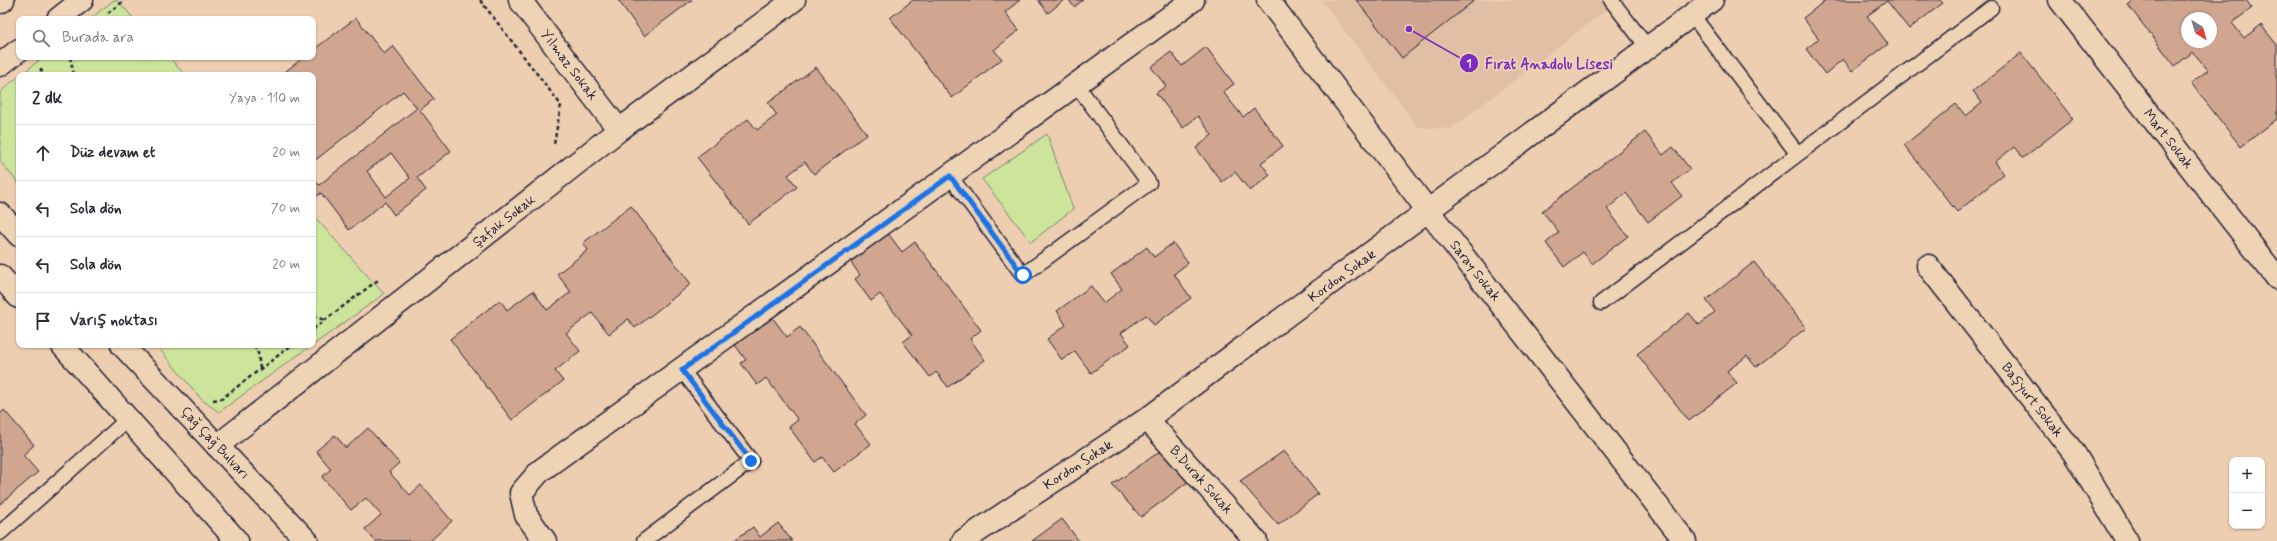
<!DOCTYPE html>
<html lang="tr">
<meta charset="utf-8">
<style>
:root{--surface:#fff;--page:#f7f7f7;--text:#2b2b33;--muted:#7c7c81;--line:#e1e1e2}
body{margin:0;font-family:Mynerve,sans-serif;background:var(--page);color:var(--text)}
.controls{position:absolute;right:12px;bottom:12px;display:grid;overflow:hidden;border-radius:8px;box-shadow:0 1px 3px #0004}
.controls button{width:36px;height:36px;display:grid;place-items:center;padding:0;border:0;border-bottom:1px solid var(--line);background:var(--surface);color:var(--text);font:20px sans-serif}
.compass{position:absolute;left:2181px;top:12px;width:36px;height:36px;border-radius:50%;background:var(--surface);box-shadow:0 1px 3px #0004;rotate:143deg}
.stop{position:absolute;width:12px;height:12px;margin:-9px;border:3px solid #1a73e8;border-radius:50%;background:#fff}
.stop.end{background:#1a73e8;border-color:#fff;box-shadow:0 1px 4px #0008}
.list{margin:0;padding:0;list-style:none}
h2{display:flex;justify-content:space-between;align-items:center;height:52px;margin:0;padding:0 16px;font-size:17px}
h2 small{font-size:13px;font-weight:400;color:var(--muted)}
.list li{display:grid;grid-template-columns:26px 1fr auto;gap:12px;align-items:center;box-sizing:border-box;height:56px;padding:0 16px;border-top:1px solid var(--line)}
.list b{display:block;font-size:15px;white-space:nowrap}
.list em{font-size:13px;font-style:normal;color:var(--muted)}
.icon{flex:none;width:22px;height:22px;fill:none;stroke:currentColor;stroke-width:2;stroke-linecap:round;stroke-linejoin:round}
.map{position:relative;flex:none;width:2277px;height:541px;overflow:hidden}
.search{position:absolute;background:var(--surface);box-shadow:0 1px 3px #0004;left:16px;top:16px;width:300px;height:44px;display:flex;align-items:center;gap:10px;box-sizing:border-box;padding:0 14px;border-radius:8px;color:var(--muted);font-size:15px}
.panel{position:absolute;background:var(--surface);box-shadow:0 1px 3px #0004;left:16px;top:72px;width:300px;height:276px;border-radius:8px}
.map>svg:first-child{display:block}
.built{fill:#e1bfa5}
.green{fill:#cce59b;stroke:#77846b}
.building{fill:#d1a691;stroke:#22223b;fill-rule:evenodd}
.lines{fill:none;stroke-linecap:round;stroke-linejoin:round}
.lane-casing{stroke:#22223b;stroke-width:17}
.street-casing{stroke:#22223b;stroke-width:25}
.secondary-casing{stroke:#22223b;stroke-width:25}
.path{stroke:#22223b;stroke-width:2.5;stroke-dasharray:4 3;stroke-linecap:butt}
.lane{stroke:#eed3b5;stroke-width:14}
.street{stroke:#eed3b5;stroke-width:22}
.secondary{stroke:#eed3b5;stroke-width:22}
.route{stroke:#1a73e8;stroke-width:5}
.labels{text-anchor:middle;dominant-baseline:central;stroke-width:3.5;stroke-linejoin:round;paint-order:stroke}
.street-label{font-size:14px;fill:#22223b;stroke:#eed3b5}
.leader{fill:none;stroke:#7b2cbf;stroke-width:1.5}
.callout-dot{fill:#7b2cbf;stroke:#eed3b5;stroke-width:1.5}
.mark-label{font-size:12px;text-anchor:middle;font-weight:bold;fill:#fff}
.callout-label{font-size:15px;text-anchor:middle;font-weight:bold;fill:#7b2cbf;stroke:#eed3b5;stroke-width:3.5;stroke-linejoin:round;paint-order:stroke}
</style>
<div class="map">
<svg width="2277" height="541" viewBox="0 0 2277 541">
<rect width="100%" height="100%" fill="#eeceb1"/>
<filter id="ink" filterUnits="userSpaceOnUse"><feTurbulence type="fractalNoise" baseFrequency=".025" numOctaves="2"/><feDisplacementMap in="SourceGraphic" scale="8" xChannelSelector="R" yChannelSelector="G"/><feConvolveMatrix kernelMatrix="1 2 1 2 8 2 1 2 1" color-interpolation-filters="sRGB"/></filter>
<g filter="url(#ink)">
<!-- built -->
<path class="built" d="M 1321,0 L 1619,0 L 1451,129 L 1418,127 Z"/>
<!-- green -->
<path class="green" d="M 114,0 L 117,0 L 134,19 L 90,19 Z
M 43,57 L 169,57 L 185,75 L 21,75 Z
M 19,76 L 19,184 L 0,161 L 0,92 Z
M 1047,134 L 1073,209 L 1031,242 L 982,179 Z
M 313,215 L 384,294 L 313,345 Z
M 156,345 L 312,345 L 219,412 L 202,400 Z"/>
<!-- building -->
<path class="building" d="M 618,0 L 692,0 L 644,36 Z
M 913,0 L 1020,0 L 1005,12 L 1019,30 L 994,50 L 1002,59 L 952,98 L 890,18 Z
M 1038,0 L 1064,0 L 1048,13 Z
M 1069,0 L 1083,0 L 1074,7 Z
M 1356,0 L 1475,0 L 1402,58 Z
M 1826,0 L 1940,0 L 1943,3 L 1909,29 L 1887,1 L 1867,16 L 1888,44 L 1852,71 L 1843,59 L 1825,74 L 1806,49 L 1819,39 L 1803,18 Z
M 2134,0 L 2246,0 L 2252,8 L 2232,23 L 2244,38 L 2261,25 L 2277,45 L 2277,119 L 2241,147 L 2191,83 L 2208,70 L 2193,52 L 2175,66 L 2128,5 ZM 2187,18 L 2211,18 L 2211,42 L 2187,42 Z
M 356,18 L 384,54 L 393,46 L 434,99 L 420,110 L 451,151 L 417,178 L 426,190 L 394,215 L 385,202 L 349,230 L 321,193 L 313,199 L 313,178 L 319,185 L 417,108 L 403,91 L 313,162 L 313,75 L 281,75 L 304,57 L 313,57 L 313,50 ZM 391,153 L 410,178 L 386,197 L 367,171 Z
M 1206,47 L 1234,84 L 1223,92 L 1243,117 L 1254,108 L 1283,146 L 1261,163 L 1270,175 L 1250,191 L 1235,172 L 1222,182 L 1196,148 L 1212,135 L 1198,116 L 1183,128 L 1156,93 L 1166,86 L 1151,67 L 1171,52 L 1182,66 Z
M 2021,53 L 2073,119 L 2023,158 L 2014,147 L 1995,162 L 2004,174 L 1957,212 L 1904,145 L 1956,104 L 1966,116 L 1982,103 L 1973,91 Z
M 816,67 L 867,134 L 814,174 L 805,162 L 788,175 L 797,187 L 748,224 L 697,157 L 748,119 L 757,130 L 777,115 L 768,103 Z
M 1645,132 L 1663,155 L 1673,147 L 1690,169 L 1672,183 L 1682,196 L 1648,222 L 1626,193 L 1607,209 L 1628,236 L 1592,264 L 1583,252 L 1564,267 L 1546,243 L 1559,232 L 1542,211 Z
M 631,206 L 691,284 L 635,328 L 628,319 L 609,334 L 592,313 L 566,333 L 580,351 L 555,371 L 563,381 L 512,420 L 450,339 L 500,300 L 507,310 L 533,291 L 547,310 L 571,292 L 557,274 L 588,250 L 583,243 Z
M 887,232 L 902,252 L 915,242 L 981,330 L 970,339 L 985,360 L 948,387 L 936,372 L 930,377 L 903,342 L 912,335 L 880,294 L 871,301 L 855,279 L 860,275 L 849,260 Z
M 1173,243 L 1188,263 L 1174,274 L 1191,298 L 1154,325 L 1146,315 L 1121,333 L 1130,345 L 1091,373 L 1075,351 L 1062,360 L 1047,339 L 1066,325 L 1057,311 L 1091,286 L 1104,303 L 1122,289 L 1111,274 L 1147,247 L 1154,257 Z
M 1754,262 L 1806,328 L 1756,367 L 1747,356 L 1727,371 L 1737,383 L 1689,421 L 1637,354 L 1689,313 L 1699,325 L 1715,312 L 1706,300 Z
M 772,317 L 787,337 L 800,327 L 866,415 L 855,424 L 871,444 L 834,472 L 822,457 L 815,462 L 789,427 L 798,420 L 766,378 L 757,385 L 741,363 L 746,360 L 735,345 Z
M 4,410 L 34,445 L 23,455 L 38,472 L 0,504 L 0,414 Z
M 368,428 L 399,463 L 389,472 L 410,495 L 421,485 L 452,521 L 431,540 L 432,541 L 375,541 L 365,529 L 381,515 L 366,498 L 351,510 L 322,477 L 331,469 L 316,451 L 335,435 L 346,448 Z
M 1166,447 L 1193,478 L 1141,517 L 1112,485 Z
M 1284,451 L 1318,494 L 1278,525 L 1240,481 Z
M 1062,519 L 1079,541 L 1032,541 Z
M 778,523 L 792,541 L 733,541 L 753,527 L 760,537 Z"/>
<g class="lines">
<defs>
<path id="lane" d="M 1611,0 L 1648,48
M 1692,15 L 1797,153
M 950,176 L 1023,275 L 1149,183 L 1076,84
M 1601,303 L 1991,8
M 0,533 L 129,418
M 644,541 L 751,461 L 682,370"/>
<path id="street" d="M 520,0 L 619,130
M 2060,0 L 2277,278
M 1928,266 L 2074,453 L 2127,541
M 1147,419 L 1256,541
M 217,446 L 619,130 L 794,0
M 545,541 L 526,515 L 521,493 L 540,471 L 1193,0
M 963,541 L 1147,419 L 1712,0"/>
<path id="secondary" d="M 1268,0 L 1429,212 L 1685,541
M 0,2 L 3,0
M 58,19 L 82,0
M 0,65 L 19,50
M 0,214 L 19,235
M 0,276 L 19,297
M 62,345 L 237,541
M 122,345 L 307,541"/>
</defs>
<!-- lane casing -->
<use href="#lane" class="lane-casing"/>
<!-- street casing -->
<use href="#street" class="street-casing"/>
<!-- secondary casing -->
<use href="#secondary" class="secondary-casing"/>
<!-- path -->
<path class="path" d="M 480,0 L 561,105 L 554,144
M 108,13 L 125,0
M 70,57 L 74,75
M 40,69 L 45,75
M 313,316 L 325,320
M 313,329 L 378,280
M 254,345 L 258,353 L 260,369
M 213,400 L 221,399 L 292,345"/>
<!-- lane -->
<use href="#lane" class="lane"/>
<!-- street -->
<use href="#street" class="street"/>
<!-- secondary -->
<use href="#secondary" class="secondary"/>
</g>
</g>
<g class="lines" filter="url(#ink)">
<!-- route -->
<path class="route" d="M 751,461 L 682,370 L 950,176 L 1023,275"/>
</g>
<g class="labels">
<!-- street labels -->
<g class="street-label">
<text transform="translate(569 65) rotate(53)">Yılmaz Sokak</text>
<text transform="translate(2168 139) rotate(52)">Mart Sokak</text>
<text transform="translate(504 221) rotate(-38)">Şafak Sokak</text>
<text transform="translate(1475 271) rotate(52)">Saray Sokak</text>
<text transform="translate(1342 276) rotate(-36)">Kordon Sokak</text>
<text transform="translate(2032 400) rotate(52)">Başyurt Sokak</text>
<text transform="translate(215 443) rotate(47)">Çağ Çağ Bulvarı</text>
<text transform="translate(1078 465) rotate(-33)">Kordon Sokak</text>
<text transform="translate(1201 480) rotate(48)">B.Durak Sokak</text>
</g>
</g>
<!-- callouts -->
<path class="leader" d="M1409 29L1469 63"/>
<g class="callout-dot">
<circle cx="1409" cy="29" r="4"/>
<circle cx="1469" cy="63" r="10"/>
</g>
<g class="mark-label">
<text x="1469" y="67">1</text>
</g>
<g class="callout-label">
<text x="1549" y="69">Fırat Anadolu Lisesi</text>
</g>
</svg>
<div class="controls">
<button>+</button>
<button>−</button>
</div>
<svg class="compass" viewBox="-18 -18 36 36"><path d="M0-13l5 13h-10z" fill="#e53935"/><path d="M0 13l5-13h-10z" fill="#7c7c81"/></svg>
<div class="stop" style="left:1023px;top:275px"></div>
<div class="stop end" style="left:751px;top:461px"></div>
<div class="search"><svg class="icon" aria-label="search" viewBox="0 0 24 24"><circle cx="10" cy="10" r="6"/><path d="M15 15l6 6"/></svg>Burada ara</div>
<section class="panel">
<h2>2 dk<small>Yaya · 110 m</small></h2>
<ul class="list">
<li><svg class="icon" aria-label="ahead" viewBox="0 0 24 24"><path d="M12 20V5M6 11l6-6 6 6"/></svg><div><b>Düz devam et</b></div><em>20 m</em></li>
<li><svg class="icon" aria-label="left" viewBox="0 0 24 24"><path d="M17 20v-9H6M10 6l-5 5 5 5"/></svg><div><b>Sola dön</b></div><em>70 m</em></li>
<li><svg class="icon" aria-label="left" viewBox="0 0 24 24"><path d="M17 20v-9H6M10 6l-5 5 5 5"/></svg><div><b>Sola dön</b></div><em>20 m</em></li>
<li><svg class="icon" aria-label="arrive" viewBox="0 0 24 24"><path d="M6 21V4h12l-3 4 3 4H6"/></svg><div><b>Varış noktası</b></div></li>
</ul>
</section>
</div>
